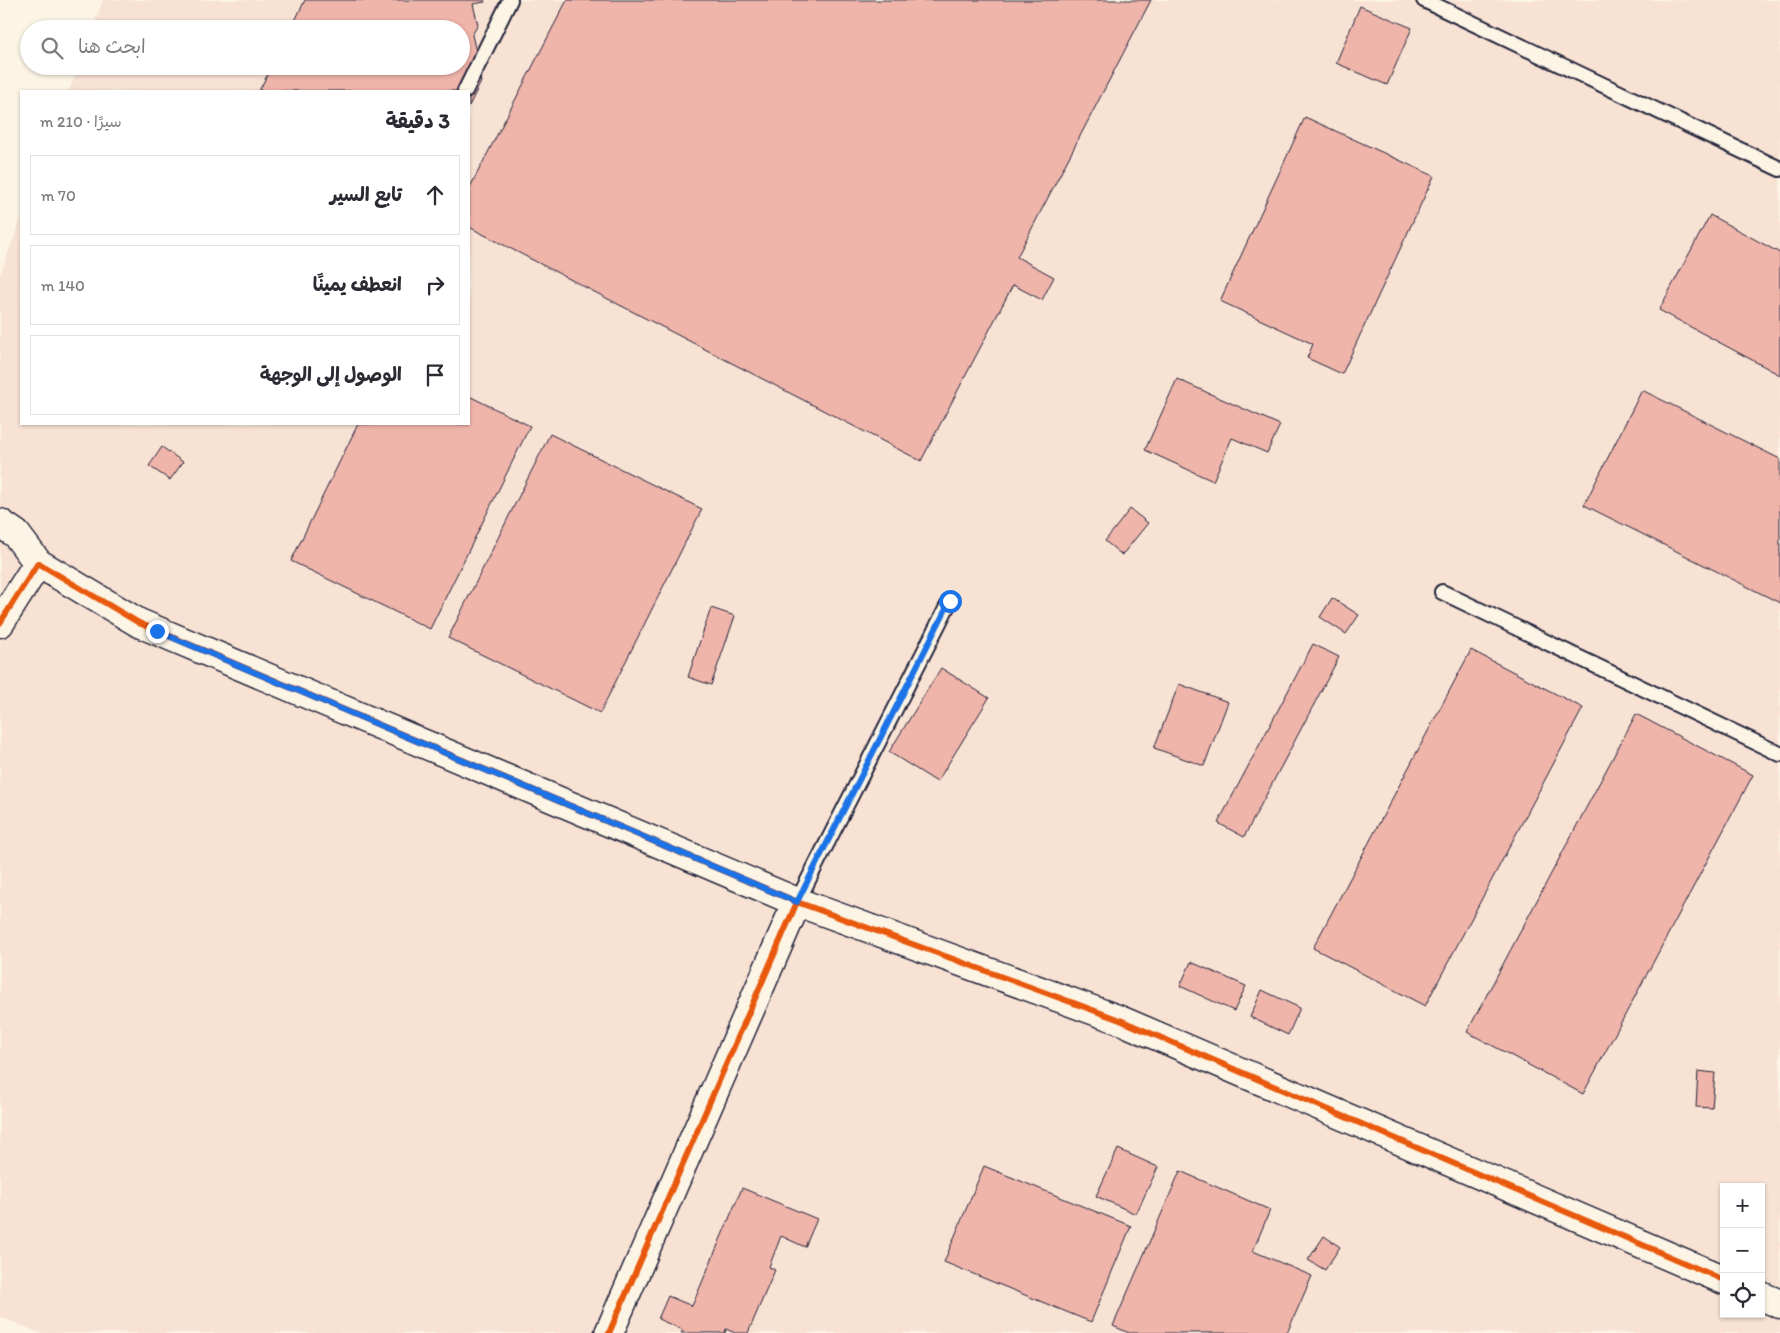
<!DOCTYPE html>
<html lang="ar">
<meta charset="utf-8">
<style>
:root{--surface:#fff;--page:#f2f2f3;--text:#2b2b33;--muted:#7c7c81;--line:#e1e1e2}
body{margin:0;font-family:Itim,"Playpen Sans Arabic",sans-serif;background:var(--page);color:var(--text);direction:rtl}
.controls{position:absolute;right:15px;bottom:15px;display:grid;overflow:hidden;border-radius:0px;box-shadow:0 1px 4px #0004}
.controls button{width:45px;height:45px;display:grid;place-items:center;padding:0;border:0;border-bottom:1px solid var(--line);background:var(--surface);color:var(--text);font:25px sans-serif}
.stop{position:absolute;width:15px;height:15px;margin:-11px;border:4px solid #1a73e8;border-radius:50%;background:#fff}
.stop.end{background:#1a73e8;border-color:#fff;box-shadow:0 1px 5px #0008}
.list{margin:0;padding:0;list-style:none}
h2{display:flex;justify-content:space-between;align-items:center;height:65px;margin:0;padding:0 20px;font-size:21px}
h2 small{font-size:16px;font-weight:400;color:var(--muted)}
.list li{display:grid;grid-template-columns:32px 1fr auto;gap:15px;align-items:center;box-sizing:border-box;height:80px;margin:0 10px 10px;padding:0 10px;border:1px solid var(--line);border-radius:0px}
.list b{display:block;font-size:19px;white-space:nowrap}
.list em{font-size:16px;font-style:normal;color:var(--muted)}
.icon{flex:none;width:28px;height:28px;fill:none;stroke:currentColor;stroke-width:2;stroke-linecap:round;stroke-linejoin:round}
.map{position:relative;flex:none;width:1780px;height:1333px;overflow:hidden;direction:ltr}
.search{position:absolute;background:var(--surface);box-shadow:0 1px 4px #0004;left:20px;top:20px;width:450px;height:55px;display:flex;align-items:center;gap:12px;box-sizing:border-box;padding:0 18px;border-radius:28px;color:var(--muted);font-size:19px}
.panel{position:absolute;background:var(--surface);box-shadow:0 1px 4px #0004;left:20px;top:90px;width:450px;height:335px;border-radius:0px;direction:rtl}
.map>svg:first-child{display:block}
.built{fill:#f8e2d3;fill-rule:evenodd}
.building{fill:#efb4aa;stroke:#22223b}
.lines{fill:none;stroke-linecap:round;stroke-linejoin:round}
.lane-casing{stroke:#22223b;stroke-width:18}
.street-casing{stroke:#22223b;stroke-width:31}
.lane{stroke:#fcf5e5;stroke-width:14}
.street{stroke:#fcf5e5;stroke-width:28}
.cycleway-casing{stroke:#fcf5e5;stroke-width:9}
.cycleway{stroke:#e8590c;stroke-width:6}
.route{stroke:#1a73e8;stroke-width:6}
</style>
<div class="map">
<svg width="1780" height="1333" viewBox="0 0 1780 1333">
<rect width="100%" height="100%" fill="#fcf5e5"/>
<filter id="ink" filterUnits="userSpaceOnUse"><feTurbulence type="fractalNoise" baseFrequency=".02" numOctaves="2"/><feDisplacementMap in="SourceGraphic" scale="10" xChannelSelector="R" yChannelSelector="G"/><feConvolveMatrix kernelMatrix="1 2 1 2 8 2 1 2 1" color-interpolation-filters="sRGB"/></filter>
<g filter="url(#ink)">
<!-- built -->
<path class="built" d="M 103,0 L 1780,0 L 1780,1333 L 40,1333 L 0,1317 L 0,275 L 21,218 L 21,424 L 469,424 L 469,91 L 69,91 L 78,66 L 461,66 L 461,29 L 92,29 ZM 1724,1187 L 1761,1187 L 1761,1314 L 1724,1314 Z"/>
<!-- building -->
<path class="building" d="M 305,0 L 484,0 L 485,2 L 473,4 L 478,25 L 472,35 L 477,56 L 476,60 L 481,82 L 469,106 L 469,91 L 259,91 L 272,66 L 461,66 L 461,29 L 291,29 Z
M 567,0 L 1151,0 L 1017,257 L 1054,277 L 1042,300 L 1013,285 L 921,461 L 469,227 L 469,189 Z
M 1360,6 L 1412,28 L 1387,85 L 1336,63 Z
M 1305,117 L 1434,176 L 1342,374 L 1307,358 L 1313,344 L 1220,301 Z
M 1710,215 L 1780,253 L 1780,375 L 1659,310 Z
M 1177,379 L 1280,425 L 1267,453 L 1232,438 L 1213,481 L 1145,450 Z
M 1642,390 L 1780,459 L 1780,603 L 1584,505 Z
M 469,396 L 530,426 L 430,629 L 291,561 L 358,424 L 469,424 Z
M 550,434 L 702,509 L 600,713 L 448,638 Z
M 162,447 L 183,462 L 170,480 L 149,466 Z
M 1130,509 L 1148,523 L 1122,555 L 1105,541 Z
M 1332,598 L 1359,615 L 1346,634 L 1320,617 Z
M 711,608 L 735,616 L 711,685 L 688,677 Z
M 1313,644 L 1339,657 L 1244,837 L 1218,823 Z
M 1471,650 L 1583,708 L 1425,1006 L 1313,948 Z
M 941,668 L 989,698 L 937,782 L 889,752 Z
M 1179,684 L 1228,702 L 1204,766 L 1154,748 Z
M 1636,714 L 1753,775 L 1583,1094 L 1467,1032 Z
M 1191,962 L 1246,986 L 1234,1011 L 1180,986 Z
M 1262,990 L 1300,1008 L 1288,1035 L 1250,1017 Z
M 1698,1071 L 1715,1073 L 1712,1108 L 1696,1107 Z
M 1118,1149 L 1158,1167 L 1136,1214 L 1096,1196 Z
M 984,1166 L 1131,1226 L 1091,1322 L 944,1262 Z
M 1180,1171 L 1270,1210 L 1253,1251 L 1312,1276 L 1287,1333 L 1129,1333 L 1113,1326 Z
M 742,1188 L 817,1219 L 805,1247 L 781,1236 L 769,1267 L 775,1270 L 748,1333 L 735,1333 L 726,1329 L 725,1333 L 681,1333 L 683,1330 L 658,1319 L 668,1296 L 692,1306 Z
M 1324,1236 L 1340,1247 L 1325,1270 L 1308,1260 Z"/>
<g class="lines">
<defs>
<path id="lane" d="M 1424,0 L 1780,169
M 465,91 L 510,0
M 1442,592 L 1780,754
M 797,902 L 950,601"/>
<path id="street" d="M 0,523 L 16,534 L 38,563
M 0,623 L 38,563 L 139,623 L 797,902 L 1120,1020 L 1724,1280
M 1761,1296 L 1780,1304
M 609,1333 L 797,902"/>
</defs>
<!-- lane casing -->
<use href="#lane" class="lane-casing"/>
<!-- street casing -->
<use href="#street" class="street-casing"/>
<!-- lane -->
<use href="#lane" class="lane"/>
<!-- street -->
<use href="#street" class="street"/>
<defs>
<path id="cycleway" d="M 0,623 L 38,563 L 139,623 L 797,902 L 1120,1020 L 1724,1280
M 609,1333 L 797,902"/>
</defs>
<!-- cycleway casing -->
<use href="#cycleway" class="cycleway-casing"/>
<!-- cycleway -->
<use href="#cycleway" class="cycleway"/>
</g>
</g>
<g class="lines" filter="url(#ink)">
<!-- route -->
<path class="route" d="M 157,631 L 797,902 L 950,601"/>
</g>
</svg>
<div class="controls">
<button>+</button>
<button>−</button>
<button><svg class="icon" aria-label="locate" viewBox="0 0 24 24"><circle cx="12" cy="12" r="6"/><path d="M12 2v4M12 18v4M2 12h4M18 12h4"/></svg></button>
</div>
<div class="stop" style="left:950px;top:601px"></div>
<div class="stop end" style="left:157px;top:631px"></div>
<div class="search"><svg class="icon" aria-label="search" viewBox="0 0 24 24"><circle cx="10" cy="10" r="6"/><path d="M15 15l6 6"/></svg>ابحث هنا</div>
<section class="panel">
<h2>3 دقيقة<small>سيرًا · 210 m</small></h2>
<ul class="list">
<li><svg class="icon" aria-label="ahead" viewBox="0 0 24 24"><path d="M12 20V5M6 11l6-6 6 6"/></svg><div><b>تابع السير</b></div><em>70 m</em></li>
<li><svg class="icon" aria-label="right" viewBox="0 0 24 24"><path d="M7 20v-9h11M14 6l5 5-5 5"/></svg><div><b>انعطف يمينًا</b></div><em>140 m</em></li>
<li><svg class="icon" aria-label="arrive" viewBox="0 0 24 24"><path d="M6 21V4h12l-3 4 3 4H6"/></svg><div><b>الوصول إلى الوجهة</b></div></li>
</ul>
</section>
</div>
